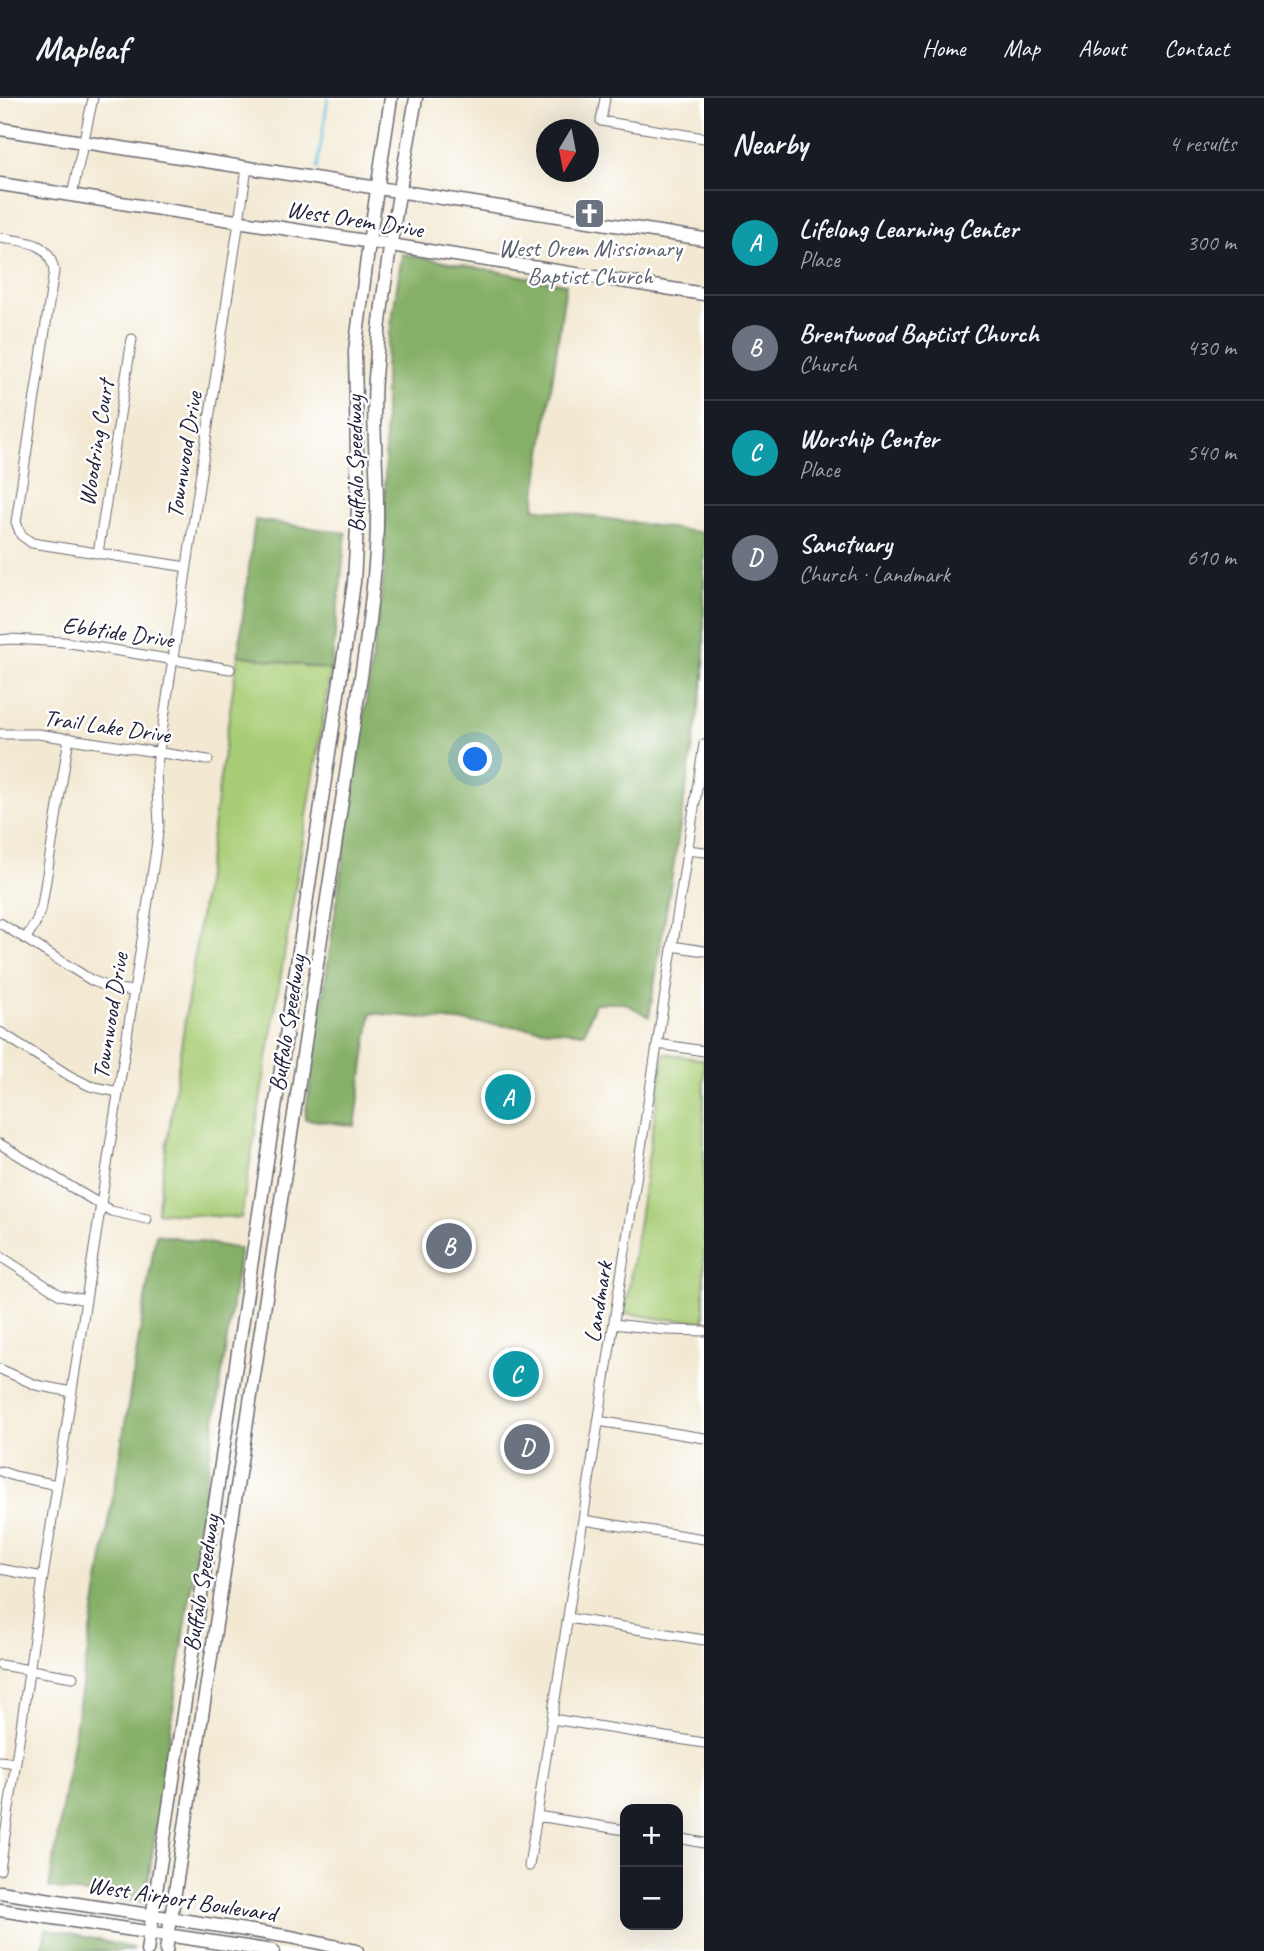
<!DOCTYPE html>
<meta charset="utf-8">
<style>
:root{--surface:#171b24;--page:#242831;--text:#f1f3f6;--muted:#9ea1a6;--line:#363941;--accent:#d1495b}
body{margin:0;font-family:Caveat,sans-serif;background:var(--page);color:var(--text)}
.controls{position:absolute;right:21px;bottom:21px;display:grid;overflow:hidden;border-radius:14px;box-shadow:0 7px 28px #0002}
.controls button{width:63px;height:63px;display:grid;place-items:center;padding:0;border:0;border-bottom:2px solid var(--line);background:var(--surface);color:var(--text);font:35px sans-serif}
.compass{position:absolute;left:536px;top:21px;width:63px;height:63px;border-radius:50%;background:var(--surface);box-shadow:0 7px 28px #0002;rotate:190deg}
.you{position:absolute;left:476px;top:662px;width:24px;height:24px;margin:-18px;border:5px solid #fff;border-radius:50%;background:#1a73e8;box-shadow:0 0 0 10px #1a73e833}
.badge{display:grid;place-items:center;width:46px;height:46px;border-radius:50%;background:var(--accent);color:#fff;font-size:23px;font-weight:700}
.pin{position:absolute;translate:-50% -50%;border:4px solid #fff;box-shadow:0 2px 7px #0006}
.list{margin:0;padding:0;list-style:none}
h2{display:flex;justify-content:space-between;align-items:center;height:91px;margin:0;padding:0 28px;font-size:30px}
h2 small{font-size:23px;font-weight:400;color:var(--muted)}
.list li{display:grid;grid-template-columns:46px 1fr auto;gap:21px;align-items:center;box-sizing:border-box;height:105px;padding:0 28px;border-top:2px solid var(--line)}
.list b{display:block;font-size:26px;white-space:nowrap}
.list p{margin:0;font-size:23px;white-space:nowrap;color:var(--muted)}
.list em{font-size:23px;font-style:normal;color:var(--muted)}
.map{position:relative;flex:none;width:704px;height:1853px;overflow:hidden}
header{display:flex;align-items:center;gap:42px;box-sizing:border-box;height:98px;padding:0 35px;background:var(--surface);border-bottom:2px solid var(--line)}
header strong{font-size:33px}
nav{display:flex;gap:38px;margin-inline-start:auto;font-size:24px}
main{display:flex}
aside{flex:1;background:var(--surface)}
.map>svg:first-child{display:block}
.green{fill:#a9cd76;stroke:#667858;stroke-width:2}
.forest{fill:#86b067;stroke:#546951;stroke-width:2}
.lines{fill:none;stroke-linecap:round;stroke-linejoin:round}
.stream{stroke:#5cc2da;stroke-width:2.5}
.minor-casing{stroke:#6b6870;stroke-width:11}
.secondary-casing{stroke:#6b6870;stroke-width:15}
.minor{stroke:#fff;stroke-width:9}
.secondary{stroke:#fff;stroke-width:12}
.labels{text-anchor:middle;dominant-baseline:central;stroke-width:5;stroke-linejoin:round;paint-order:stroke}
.street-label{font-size:24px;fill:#22223b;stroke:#fff}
.worship-label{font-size:24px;fill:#5b616d;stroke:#fff}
</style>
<header>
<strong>Mapleaf</strong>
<nav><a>Home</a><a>Map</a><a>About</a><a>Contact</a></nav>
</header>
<main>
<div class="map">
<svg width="704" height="1853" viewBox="0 0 704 1853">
<rect width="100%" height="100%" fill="#fff"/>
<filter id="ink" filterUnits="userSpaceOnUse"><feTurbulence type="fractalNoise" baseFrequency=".0143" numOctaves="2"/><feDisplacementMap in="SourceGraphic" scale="14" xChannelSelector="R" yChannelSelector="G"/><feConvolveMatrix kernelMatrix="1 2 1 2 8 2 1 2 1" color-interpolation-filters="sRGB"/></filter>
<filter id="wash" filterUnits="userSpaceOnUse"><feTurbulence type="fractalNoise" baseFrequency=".00686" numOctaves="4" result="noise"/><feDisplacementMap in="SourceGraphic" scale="28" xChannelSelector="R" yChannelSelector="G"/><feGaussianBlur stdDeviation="1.57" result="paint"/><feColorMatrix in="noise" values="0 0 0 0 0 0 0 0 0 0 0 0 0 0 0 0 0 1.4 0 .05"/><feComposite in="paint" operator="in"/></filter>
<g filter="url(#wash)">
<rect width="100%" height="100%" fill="#f3e9d3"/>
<!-- green -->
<path class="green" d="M 238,557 L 331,572 L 241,1120 L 157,1114 Z
M 664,955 L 704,962 L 704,1223 L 662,1221 L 625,1215 Z"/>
<!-- forest -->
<path class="forest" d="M 402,156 L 566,186 L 534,410 L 704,435 L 704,579 L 649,919 L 625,905 L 595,905 L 584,935 L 371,915 L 355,1028 L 305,1021 L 385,473 L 385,268 Z
M 255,422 L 346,435 L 331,572 L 238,557 Z
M 156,1136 L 240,1151 L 145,1805 L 49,1790 Z
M 46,1830 L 133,1850 L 133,1853 L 42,1853 Z"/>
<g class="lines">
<!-- stream -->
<path class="stream" d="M 317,71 L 328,0"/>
</g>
</g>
<g filter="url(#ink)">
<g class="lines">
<defs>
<path id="minor" d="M 605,0 L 601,23 L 704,40
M 72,97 L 93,0
M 0,140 C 26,144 49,142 54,173 L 16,424 L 21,437 L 32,445 L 187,469
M 98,455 L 132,241
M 0,542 L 10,541 L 64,544 L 230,571
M 0,636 L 38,636 L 208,662
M 687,752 L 704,754
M 0,825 L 91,882 L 110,890 L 133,893
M 26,840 L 36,824 L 42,807 L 69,640
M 672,848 L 704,853
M 0,934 L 70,978 L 90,988 L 118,994
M 658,946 L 704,953
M 0,1046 L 111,1113 L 147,1121
M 0,1158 L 60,1197 L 86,1202
M 614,1226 L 666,1232 L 704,1233
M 0,1271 L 36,1287 L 72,1294
M 598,1323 L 704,1340
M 0,1373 L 14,1378 L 57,1387
M 583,1422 L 704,1441
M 0,1471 L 43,1479
M 568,1520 L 704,1542
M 0,1567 L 73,1579
M 552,1621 L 704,1645
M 0,1663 L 16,1665
M 537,1718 L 625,1732
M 678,1740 L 704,1745
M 529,1768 L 704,646
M 0,1772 L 43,1479 L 155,758 L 159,727 L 156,673 L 247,70"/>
<path id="secondary" d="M 0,31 L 704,141
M 0,86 L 704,196
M 0,1794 L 291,1839 L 357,1853
M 0,1812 L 273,1853
M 147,1853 L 346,543 L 354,484 L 358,410 L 355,253 L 369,145 L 391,0
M 166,1853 L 366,546 C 372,500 378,454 377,408 C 377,365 372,322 375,280 C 381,186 400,93 416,0"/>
</defs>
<!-- minor casing -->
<use href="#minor" class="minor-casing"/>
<!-- secondary casing -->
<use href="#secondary" class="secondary-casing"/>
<!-- minor -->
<use href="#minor" class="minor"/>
<!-- secondary -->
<use href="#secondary" class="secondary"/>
</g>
</g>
<!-- icons -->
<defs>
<symbol id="church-square" viewBox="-11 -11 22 22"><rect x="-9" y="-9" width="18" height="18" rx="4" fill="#6b7280" stroke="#fff"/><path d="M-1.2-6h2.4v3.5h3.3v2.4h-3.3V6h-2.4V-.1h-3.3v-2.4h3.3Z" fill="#fff"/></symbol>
</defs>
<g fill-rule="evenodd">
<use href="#church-square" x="572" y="98" width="35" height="35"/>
</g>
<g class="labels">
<!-- street labels -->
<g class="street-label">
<text transform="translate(355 121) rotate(9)">West Orem Drive</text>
<text transform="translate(96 345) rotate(-81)">Woodring Court</text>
<text transform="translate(184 357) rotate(-81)">Townwood Drive</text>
<text transform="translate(355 366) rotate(-91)">Buffalo Speedway</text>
<text transform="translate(118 534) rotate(8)">Ebbtide Drive</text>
<text transform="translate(107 628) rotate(8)">Trail Lake Drive</text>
<text transform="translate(110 918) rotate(-81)">Townwood Drive</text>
<text transform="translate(287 925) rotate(-81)">Buffalo Speedway</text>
<text transform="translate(598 1204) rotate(-81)">Landmark</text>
<text transform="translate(201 1485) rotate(-81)">Buffalo Speedway</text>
<text transform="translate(182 1801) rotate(9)">West Airport Boulevard</text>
</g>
<!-- worship labels -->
<g class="worship-label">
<text x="590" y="150">West Orem Missionary<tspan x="590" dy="28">Baptist Church</tspan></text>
</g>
</g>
</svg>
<div class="controls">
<button>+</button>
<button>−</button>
</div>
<svg class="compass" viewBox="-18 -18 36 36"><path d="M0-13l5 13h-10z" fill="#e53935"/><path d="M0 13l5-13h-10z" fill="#9ea1a6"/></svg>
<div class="you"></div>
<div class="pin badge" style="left:508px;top:999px;background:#0f9aa8">A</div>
<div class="pin badge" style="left:449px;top:1148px;background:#6b7280">B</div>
<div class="pin badge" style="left:516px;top:1276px;background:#0f9aa8">C</div>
<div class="pin badge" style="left:527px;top:1349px;background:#6b7280">D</div>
</div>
<aside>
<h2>Nearby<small>4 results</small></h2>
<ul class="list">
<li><span class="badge" style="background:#0f9aa8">A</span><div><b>Lifelong Learning Center</b><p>Place</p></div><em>300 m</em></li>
<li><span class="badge" style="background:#6b7280">B</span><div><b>Brentwood Baptist Church</b><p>Church</p></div><em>430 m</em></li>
<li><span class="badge" style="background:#0f9aa8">C</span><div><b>Worship Center</b><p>Place</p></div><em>540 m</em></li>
<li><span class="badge" style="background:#6b7280">D</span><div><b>Sanctuary</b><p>Church · Landmark</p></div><em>610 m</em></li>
</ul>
</aside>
</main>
